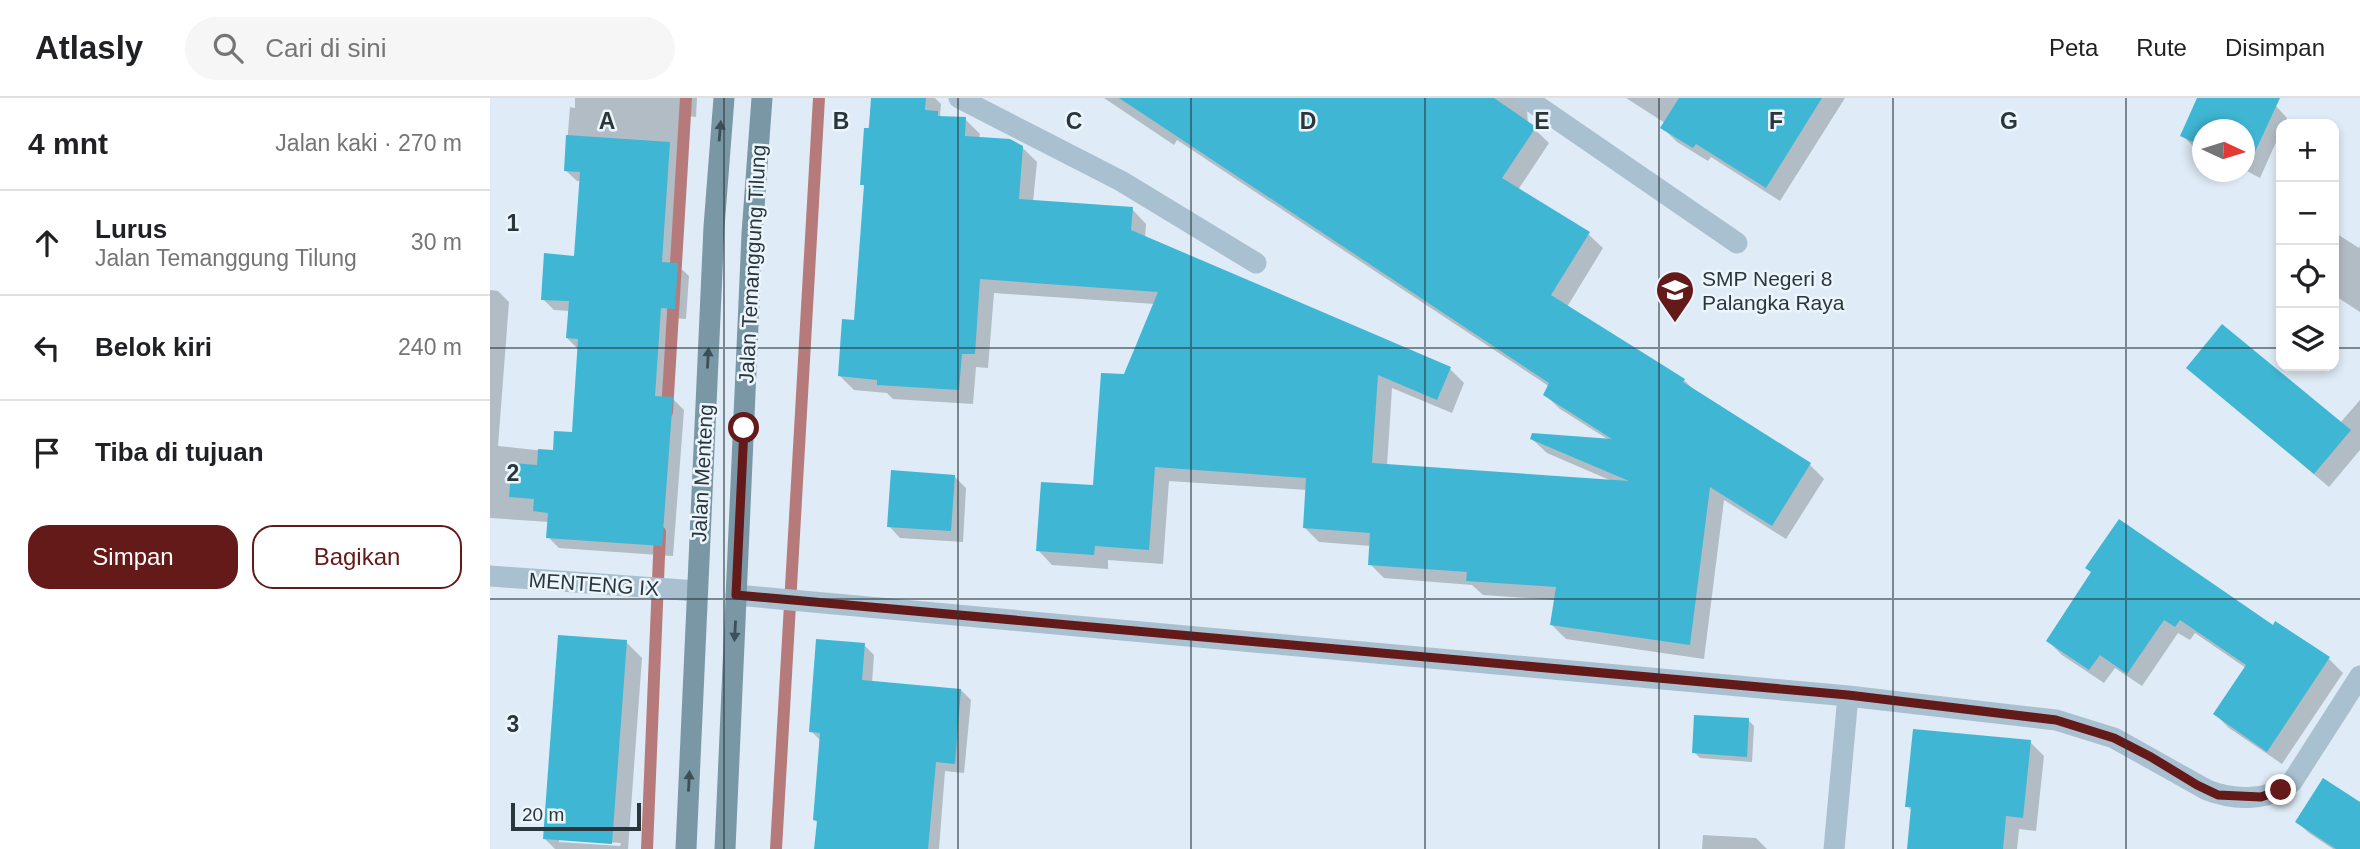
<!DOCTYPE html>
<html lang="id">
<meta charset="utf-8">
<style>
:root{--surface:#fff;--page:#f6f6f6;--text:#202124;--muted:#757577;--line:#e0e0e0;--accent:#641a19}
body{margin:0;font-family:Arial,sans-serif;background:var(--page);color:var(--text)}
.controls{position:absolute;right:21px;top:21px;display:grid;overflow:hidden;border-radius:14px;box-shadow:0 4px 10px #0003}
.controls button{width:63px;height:63px;display:grid;place-items:center;padding:0;border:0;border-bottom:2px solid var(--line);background:var(--surface);color:var(--text);font:35px sans-serif}
.compass{position:absolute;left:1702px;top:21px;width:63px;height:63px;border-radius:50%;background:var(--surface);box-shadow:0 4px 10px #0003;rotate:94deg}
.scale{position:absolute;left:21px;bottom:18px;width:130px;box-sizing:border-box;padding-left:7px;border:4px solid #29373d;border-top:0;font-size:19px;line-height:24px;white-space:nowrap;color:#29373d;-webkit-text-stroke:5px #edf5fc;paint-order:stroke}
.stop{position:absolute;width:21px;height:21px;margin:-16px;border:5px solid #641a19;border-radius:50%;background:#fff}
.stop.end{background:#641a19;border-color:#fff;box-shadow:0 2px 7px #0008}
.list{margin:0;padding:0;list-style:none}
h2{display:flex;justify-content:space-between;align-items:center;height:91px;margin:0;padding:0 28px;font-size:30px}
h2 small{font-size:23px;font-weight:400;color:var(--muted)}
.list li{display:grid;grid-template-columns:46px 1fr auto;gap:21px;align-items:center;box-sizing:border-box;height:105px;padding:0 28px;border-top:2px solid var(--line)}
.list b{display:block;font-size:26px;white-space:nowrap}
.list p{margin:0;font-size:23px;white-space:nowrap;color:var(--muted)}
.list em{font-size:23px;font-style:normal;color:var(--muted)}
.actions{display:flex;gap:14px;padding:21px 28px}
.actions a{flex:1;padding:16px 0;border:2px solid var(--accent);border-radius:21px;text-align:center;font-size:24px;color:var(--accent)}
.actions .main{background:var(--accent);color:#fff}
.icon{flex:none;width:38px;height:38px;fill:none;stroke:currentColor;stroke-width:2;stroke-linecap:round;stroke-linejoin:round}
.map{position:relative;flex:none;width:1870px;height:751px;overflow:hidden}
header{display:flex;align-items:center;gap:42px;box-sizing:border-box;height:98px;padding:0 35px;background:var(--surface);border-bottom:2px solid var(--line)}
header strong{font-size:33px}
nav{display:flex;gap:38px;margin-inline-start:auto;font-size:24px}
.search{width:490px;height:63px;background:var(--page);display:flex;align-items:center;gap:18px;box-sizing:border-box;padding:0 24px;border-radius:38px;color:var(--muted);font-size:26px}
main{display:flex}
aside{flex:1;background:var(--surface)}
.map>svg:first-child{display:block}
.shadow{fill:#0003;fill-rule:evenodd}
.lines{fill:none;stroke-linecap:round;stroke-linejoin:round}
.stream{stroke:#b77a7a;stroke-width:12}
.building{fill:#3fb7d4}
.street{stroke:#a9c0d0;stroke-width:21}
.secondary{stroke:#7997a5;stroke-width:21}
.oneway{fill:#3d4f57}
.route{stroke:#641a19;stroke-width:9}
.grid{fill:none;stroke:#29373d;stroke-width:2;stroke-opacity:0.55}
.labels{text-anchor:middle;dominant-baseline:central;stroke-width:5;stroke-linejoin:round;paint-order:stroke}
.street-label{font-size:21px;fill:#29373d;stroke:#edf5fc}
.poi-label{font-size:21px;fill:#29373d;stroke:#edf5fc;text-anchor:start}
.grid-label{font-size:23px;text-anchor:middle;font-weight:bold;fill:#29373d;stroke:#edf5fc;stroke-width:5;stroke-linejoin:round;paint-order:stroke}
</style>
<header>
<strong>Atlasly</strong>
<div class="search"><svg class="icon" aria-label="search" viewBox="0 0 24 24"><circle cx="10" cy="10" r="6"/><path d="M15 15l6 6"/></svg>Cari di sini</div>
<nav><a>Peta</a><a>Rute</a><a>Disimpan</a></nav>
</header>
<main>
<aside>
<h2>4 mnt<small>Jalan kaki · 270 m</small></h2>
<ul class="list">
<li><svg class="icon" aria-label="ahead" viewBox="0 0 24 24"><path d="M12 20V5M6 11l6-6 6 6"/></svg><div><b>Lurus</b><p>Jalan Temanggung Tilung</p></div><em>30 m</em></li>
<li><svg class="icon" aria-label="left" viewBox="0 0 24 24"><path d="M17 20v-9H6M10 6l-5 5 5 5"/></svg><div><b>Belok kiri</b></div><em>240 m</em></li>
<li><svg class="icon" aria-label="arrive" viewBox="0 0 24 24"><path d="M6 21V4h12l-3 4 3 4H6"/></svg><div><b>Tiba di tujuan</b></div></li>
</ul>
<div class="actions"><a class="main">Simpan</a><a>Bagikan</a></div>
</aside>
<div class="map">
<svg width="1870" height="751" viewBox="0 0 1870 751">
<rect width="100%" height="100%" fill="#dfebf6"/>
<!-- shadow -->
<path class="shadow" d="M 85,0 L 207,0 L 206,19 L 196,18 L 183,167 L 187,167 L 199,178 L 196,221 L 182,220 L 177,300 L 183,301 L 194,312 L 183,458 L 69,450 L 58,439 L 59,424 L 0,420 L 0,192 L 8,193 L 19,204 L 8,348 L 64,354 L 84,336 L 89,252 L 77,240 L 80,213 L 64,212 L 53,201 L 86,159 L 91,83 L 87,83 L 75,72 L 80,9 L 85,10 Z
M 382,0 L 445,0 L 451,6 L 450,17 L 452,20 L 475,21 L 490,36 L 489,40 L 532,49 L 547,64 L 543,104 L 642,111 L 656,126 L 655,140 L 960,271 L 974,285 L 962,315 L 902,290 L 897,368 L 1122,383 L 1057,355 L 1042,341 L 1119,342 L 1070,311 L 1055,297 L 1060,289 L 687,42 L 684,47 L 614,0 L 1054,0 L 1044,2 L 1037,13 L 1038,25 L 1059,45 L 1028,92 L 1098,136 L 1113,150 L 1077,209 L 1194,282 L 1208,296 L 1319,366 L 1334,381 L 1296,441 L 1234,402 L 1214,561 L 1076,541 L 1062,527 L 1066,502 L 993,497 L 982,487 L 894,480 L 880,466 L 881,448 L 829,444 L 815,430 L 817,392 L 679,383 L 673,466 L 618,462 L 618,471 L 562,467 L 548,452 L 605,389 L 636,278 L 665,206 L 504,195 L 498,270 L 486,269 L 483,306 L 403,301 L 397,295 L 364,292 L 349,277 L 366,224 L 376,89 L 372,86 Z
M 1136,0 L 1355,0 L 1290,103 L 1221,59 L 1218,63 L 1187,44 L 1172,29 L 1175,25 Z
M 1709,0 L 1769,0 L 1786,8 L 1797,20 L 1794,26 L 1791,26 L 1791,33 L 1770,80 L 1755,72 L 1755,32 L 1713,32 L 1713,53 L 1704,49 L 1692,37 Z
M 1844,134 L 1869,150 L 1870,148 L 1870,214 L 1844,197 Z
M 1698,270 L 1850,325 L 1870,302 L 1870,352 L 1839,389 Z
M 465,379 L 476,390 L 473,444 L 410,440 L 399,428 Z
M 1602,475 L 1783,529 L 1839,561 L 1853,575 L 1792,666 L 1739,630 L 1725,616 L 1756,570 L 1705,535 L 1700,542 L 1688,535 L 1652,588 L 1625,570 L 1614,585 L 1572,557 L 1558,543 Z
M 136,544 L 152,560 L 138,751 L 65,751 L 55,741 ZM 69,741 L 131,745 L 130,748 L 69,744 Z
M 374,547 L 384,557 L 382,585 L 471,592 L 481,602 L 474,675 L 455,673 L 449,751 L 326,751 L 328,725 L 325,722 L 331,643 L 321,633 Z
M 1258,622 L 1264,628 L 1262,664 L 1210,660 L 1204,654 Z
M 1540,644 L 1554,658 L 1546,733 L 1529,731 L 1527,751 L 1418,751 L 1422,713 L 1417,708 Z
M 1870,706 L 1870,751 L 1843,751 L 1819,735 L 1807,724 Z
M 1213,737 L 1266,740 L 1277,751 L 1212,751 Z"/>
<g class="lines">
<!-- stream -->
<path class="stream" d="M 177,314 L 196,0
M 157,751 L 170,434
M 286,751 L 329,0"/>
</g>
<!-- building -->
<path class="building" d="M 381,0 L 436,0 L 435,12 L 448,13 L 448,18 L 476,19 L 475,38 L 520,41 L 533,48 L 529,101 L 643,109 L 641,132 L 961,269 L 947,302 L 888,277 L 882,365 L 1139,383 L 1040,341 L 1042,335 L 1122,341 L 1053,297 L 1059,285 L 629,0 L 1004,0 L 1046,29 L 1012,80 L 1100,134 L 1061,197 L 1195,281 L 1193,284 L 1321,365 L 1282,428 L 1220,389 L 1200,547 L 1060,527 L 1066,489 L 976,483 L 977,474 L 878,467 L 880,435 L 813,430 L 816,380 L 665,369 L 659,452 L 605,448 L 604,457 L 546,453 L 551,384 L 603,387 L 611,275 L 634,276 L 668,194 L 490,181 L 485,256 L 472,256 L 469,292 L 387,287 L 387,282 L 348,278 L 352,221 L 364,222 L 374,87 L 370,87 L 374,30 L 379,30 Z
M 1189,0 L 1332,0 L 1276,90 L 1206,46 L 1203,50 L 1170,30 Z
M 1707,0 L 1790,0 L 1758,69 L 1754,68 L 1754,32 L 1712,32 L 1712,48 L 1690,38 Z
M 76,37 L 180,44 L 172,164 L 188,165 L 185,211 L 171,210 L 165,298 L 183,299 L 172,448 L 56,440 L 58,415 L 43,413 L 44,401 L 19,399 L 22,365 L 47,367 L 48,351 L 63,352 L 64,333 L 82,334 L 88,241 L 76,240 L 79,203 L 51,202 L 54,155 L 84,158 L 90,74 L 74,73 Z
M 1732,226 L 1861,332 L 1824,376 L 1696,270 Z
M 401,372 L 465,377 L 461,433 L 397,429 Z
M 1629,421 L 1783,527 L 1785,523 L 1840,559 L 1777,654 L 1723,616 L 1756,567 L 1690,522 L 1685,529 L 1674,522 L 1637,576 L 1610,557 L 1599,572 L 1556,543 L 1601,474 L 1595,470 Z
M 68,537 L 137,542 L 122,746 L 53,741 Z
M 326,541 L 375,545 L 372,582 L 471,591 L 465,666 L 446,664 L 438,751 L 324,751 L 327,723 L 323,722 L 330,635 L 319,634 Z
M 1204,617 L 1259,620 L 1257,659 L 1202,655 Z
M 1423,631 L 1541,642 L 1533,720 L 1516,718 L 1513,751 L 1417,751 L 1421,709 L 1415,709 Z
M 1833,680 L 1870,704 L 1870,751 L 1846,751 L 1805,724 Z"/>
<g class="lines">
<!-- street -->
<path class="street" d="M 469,0 L 631,83 L 766,165
M 1036,0 L 1247,145
M 0,478 L 207,493
M 246,497 L 1358,598 L 1566,622 L 1624,640 L 1717,692 C 1745,703 1779,703 1802,684 L 1870,578
M 1344,751 L 1358,598"/>
<!-- secondary -->
<path class="secondary" d="M 196,751 L 224,129 L 234,0
M 235,751 L 262,136 L 272,0"/>
</g>
<!-- one-way arrows -->
<defs><path id="oneway-solid" d="M-6-.8H1V-3.2L6.5 0L1 3.2V.8H-6Z" transform="scale(1.75)"/></defs>
<g class="oneway">
<use href="#oneway-solid" transform="translate(230 33) rotate(-85)"/>
<use href="#oneway-solid" transform="translate(218 260) rotate(-87)"/>
<use href="#oneway-solid" transform="translate(245 533) rotate(93)"/>
<use href="#oneway-solid" transform="translate(199 683) rotate(-87)"/>
</g>
<g class="lines">
<!-- route -->
<path class="route" d="M 254,330 L 246,497 L 1358,597 L 1566,622 L 1624,640 L 1661,659 L 1707,687 L 1728,697 L 1771,699 L 1791,692"/>
</g>
<!-- grid -->
<path class="grid" d="M 234,0 L 234,751M 468,0 L 468,751M 701,0 L 701,751M 935,0 L 935,751M 1169,0 L 1169,751M 1403,0 L 1403,751M 1636,0 L 1636,751M 0,250 L 1791,250M 1844,250 L 1870,250M 0,501 L 1870,501"/>
<!-- icons -->
<defs>
<symbol id="school-pin" viewBox="-11 -11 22 30"><path d="M0 17L-7.5 6A9.5 9.5 0 1 1 7.5 6Z" fill="#641a19" stroke="#edf5fc"/><path d="M0-5L7-2L0 1L-7-2ZM-4 1L0 2.5L4 1V4Q0 6-4 4Z" fill="#fff"/></symbol>
</defs>
<g fill-rule="evenodd">
<use href="#school-pin" x="1163" y="170" width="44" height="60"/>
</g>
<g class="labels">
<!-- street labels -->
<g class="street-label">
<text transform="translate(262 166) rotate(-87)">Jalan Temanggung Tilung</text>
<text transform="translate(212 375) rotate(-87)">Jalan Menteng</text>
<text transform="translate(104 486) rotate(4)">MENTENG IX</text>
</g>
<!-- poi labels -->
<g class="poi-label">
<text x="1212" y="180">SMP Negeri 8<tspan x="1212" dy="24">Palangka Raya</tspan></text>
</g>
</g>
<g class="grid-label">
<text x="117" y="31">A</text>
<text x="351" y="31">B</text>
<text x="584" y="31">C</text>
<text x="818" y="31">D</text>
<text x="1052" y="31">E</text>
<text x="1286" y="31">F</text>
<text x="1519" y="31">G</text>
<text x="23" y="133">1</text>
<text x="23" y="383">2</text>
<text x="23" y="634">3</text>
</g>
</svg>
<div class="controls">
<button>+</button>
<button>−</button>
<button><svg class="icon" aria-label="locate" viewBox="0 0 24 24"><circle cx="12" cy="12" r="6"/><path d="M12 2v4M12 18v4M2 12h4M18 12h4"/></svg></button>
<button><svg class="icon" aria-label="layers" viewBox="0 0 24 24"><path d="M12 4l9 5-9 5-9-5zM3 14l9 5 9-5"/></svg></button>
</div>
<svg class="compass" viewBox="-18 -18 36 36"><path d="M0-13l5 13h-10z" fill="#e53935"/><path d="M0 13l5-13h-10z" fill="#757577"/></svg>
<div class="scale">20 m</div>
<div class="stop" style="left:254px;top:330px"></div>
<div class="stop end" style="left:1791px;top:692px"></div>
</div>
</main>
